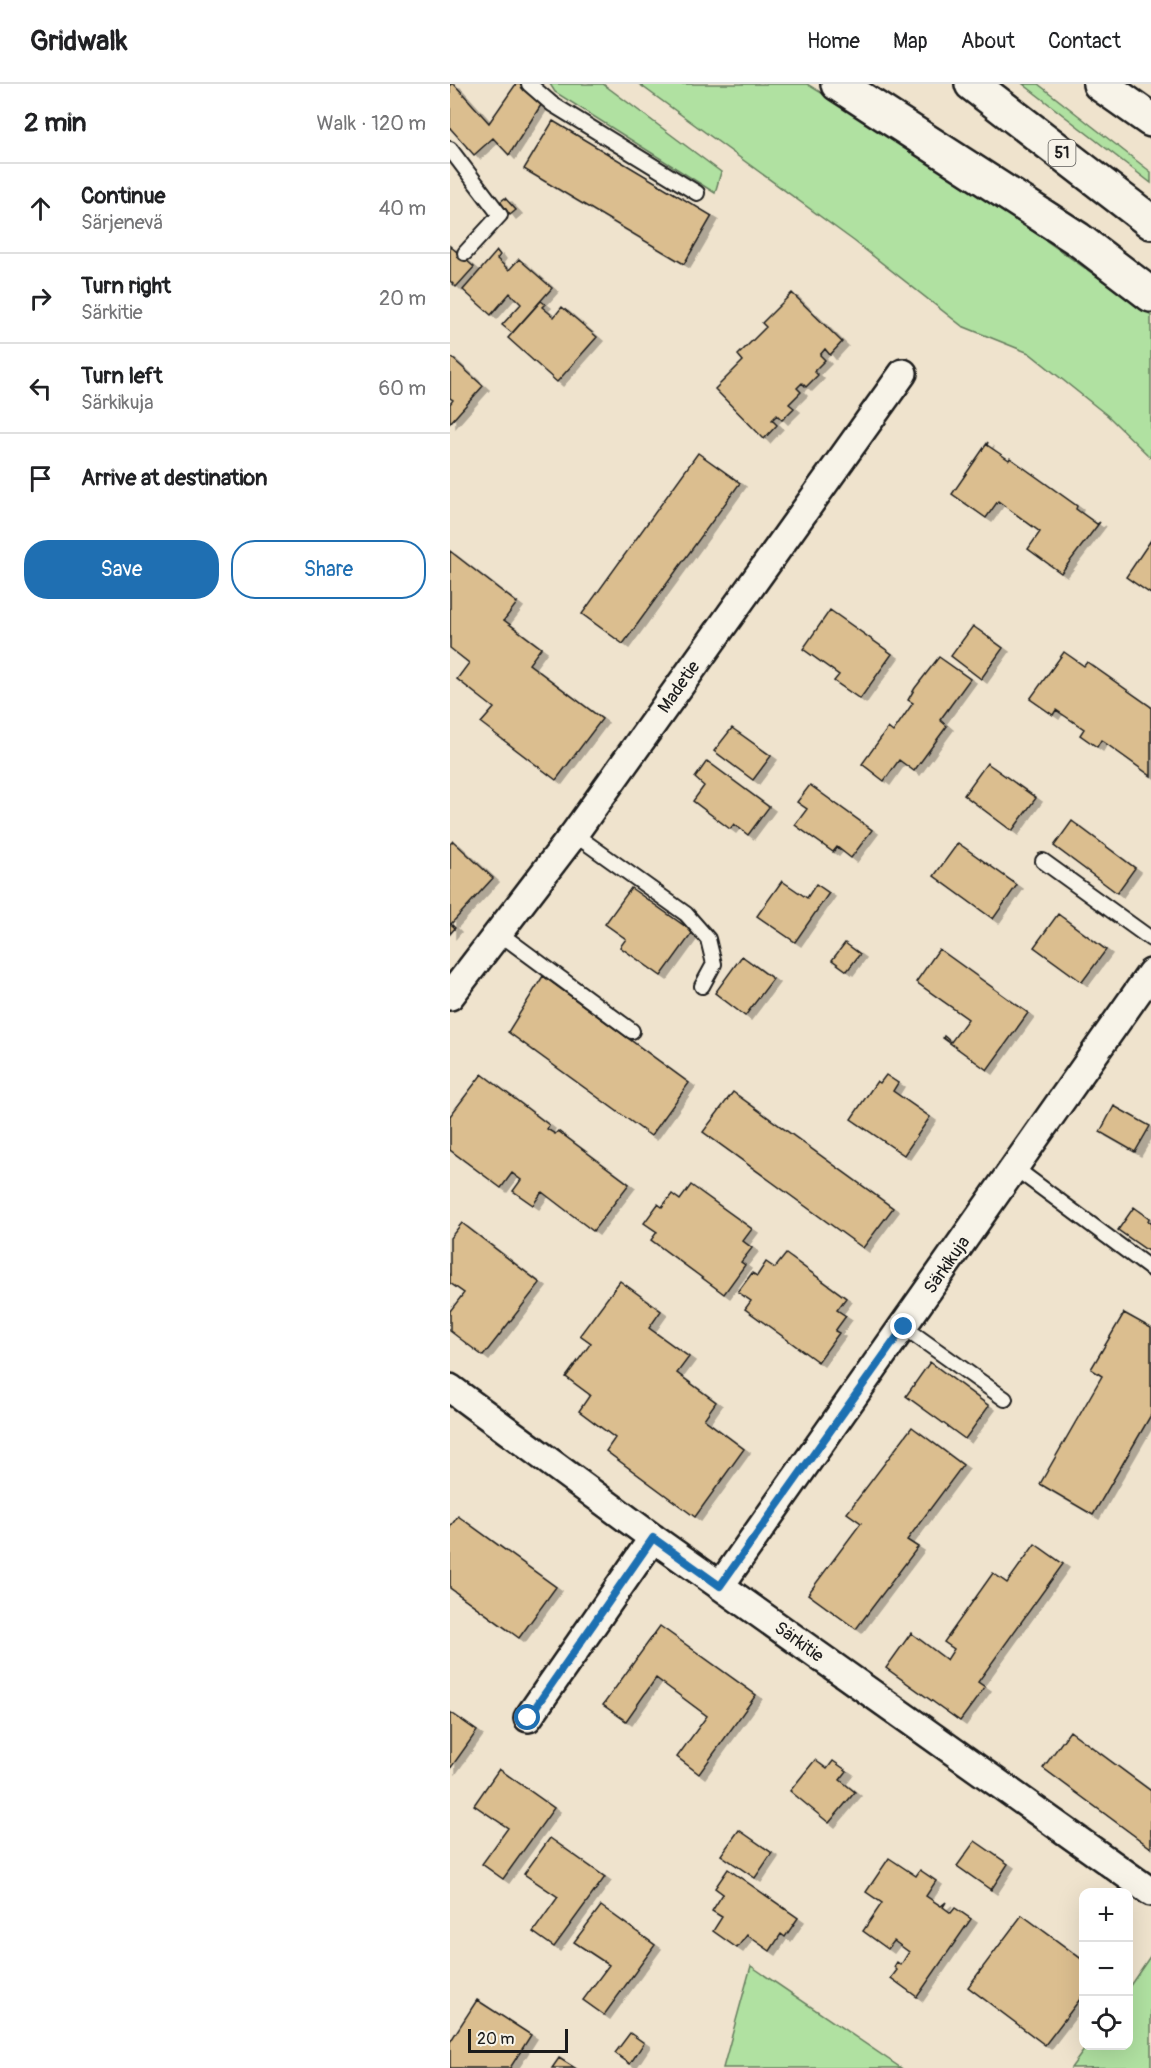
<!DOCTYPE html>
<meta charset="utf-8">
<style>
:root{--surface:#fff;--page:#f6f6f6;--text:#202124;--muted:#757577;--line:#e0e0e0;--accent:#1f6fb2}
body{margin:0;font-family:Pangolin,sans-serif;background:var(--page);color:var(--text)}
.controls{position:absolute;right:18px;bottom:18px;display:grid;overflow:hidden;border-radius:12px;box-shadow:0 6px 24px #0002}
.controls button{width:54px;height:54px;display:grid;place-items:center;padding:0;border:0;border-bottom:2px solid var(--line);background:var(--surface);color:var(--text);font:30px sans-serif}
.scale{position:absolute;left:18px;bottom:15px;width:100px;box-sizing:border-box;padding-left:6px;border:3px solid #1c1c1c;border-top:0;font-size:16px;line-height:21px;white-space:nowrap;color:#1c1c1c;-webkit-text-stroke:4px #f7f3e8;paint-order:stroke}
.stop{position:absolute;width:18px;height:18px;margin:-14px;border:4px solid #1f6fb2;border-radius:50%;background:#fff}
.stop.end{background:#1f6fb2;border-color:#fff;box-shadow:0 2px 6px #0008}
.list{margin:0;padding:0;list-style:none}
h2{display:flex;justify-content:space-between;align-items:center;height:78px;margin:0;padding:0 24px;font-size:26px}
h2 small{font-size:20px;font-weight:400;color:var(--muted)}
.list li{display:grid;grid-template-columns:39px 1fr auto;gap:18px;align-items:center;box-sizing:border-box;height:90px;padding:0 24px;border-top:2px solid var(--line)}
.list b{display:block;font-size:22px;white-space:nowrap}
.list p{margin:0;font-size:20px;white-space:nowrap;color:var(--muted)}
.list em{font-size:20px;font-style:normal;color:var(--muted)}
.actions{display:flex;gap:12px;padding:18px 24px}
.actions a{flex:1;padding:14px 0;border:2px solid var(--accent);border-radius:24px;text-align:center;font-size:21px;color:var(--accent)}
.actions .main{background:var(--accent);color:#fff}
.icon{flex:none;width:33px;height:33px;fill:none;stroke:currentColor;stroke-width:2;stroke-linecap:round;stroke-linejoin:round}
.map{position:relative;flex:none;width:701px;height:1984px;overflow:hidden}
header{display:flex;align-items:center;gap:36px;box-sizing:border-box;height:84px;padding:0 30px;background:var(--surface);border-bottom:2px solid var(--line)}
header strong{font-size:28px}
nav{display:flex;gap:33px;margin-inline-start:auto;font-size:21px}
main{display:flex}
aside{flex:1;background:var(--surface)}
.map>svg:first-child{display:block}
.green{fill:#b0e1a1;stroke:#667e5e;stroke-width:1.5}
.building{fill:#dbbe8f;stroke:#1c1c1c;stroke-width:1.5;filter:url(#shadow)}
.lines{fill:none;stroke-linecap:round;stroke-linejoin:round}
.service-casing{stroke:#1c1c1c;stroke-width:18}
.minor-casing{stroke:#1c1c1c;stroke-width:32}
.motorway-casing{stroke:#1c1c1c;stroke-width:38}
.service{stroke:#f7f3e8;stroke-width:14}
.minor{stroke:#f7f3e8;stroke-width:27}
.motorway{stroke:#f7f3e8;stroke-width:33}
.route{stroke:#1f6fb2;stroke-width:8}
.labels{text-anchor:middle;dominant-baseline:central;stroke-width:4.5;stroke-linejoin:round;paint-order:stroke}
.shield{fill:#f7f3e8;stroke:#5e5c59;stroke-width:1.5}
.shield-label{font-size:16px;font-weight:bold;fill:#1c1c1c}
.street-label{font-size:18px;fill:#1c1c1c;stroke:#f7f3e8}
</style>
<header>
<strong>Gridwalk</strong>
<nav><a>Home</a><a>Map</a><a>About</a><a>Contact</a></nav>
</header>
<main>
<aside>
<h2>2 min<small>Walk · 120 m</small></h2>
<ul class="list">
<li><svg class="icon" aria-label="ahead" viewBox="0 0 24 24"><path d="M12 20V5M6 11l6-6 6 6"/></svg><div><b>Continue</b><p>Särjenevä</p></div><em>40 m</em></li>
<li><svg class="icon" aria-label="right" viewBox="0 0 24 24"><path d="M7 20v-9h11M14 6l5 5-5 5"/></svg><div><b>Turn right</b><p>Särkitie</p></div><em>20 m</em></li>
<li><svg class="icon" aria-label="left" viewBox="0 0 24 24"><path d="M17 20v-9H6M10 6l-5 5 5 5"/></svg><div><b>Turn left</b><p>Särkikuja</p></div><em>60 m</em></li>
<li><svg class="icon" aria-label="arrive" viewBox="0 0 24 24"><path d="M6 21V4h12l-3 4 3 4H6"/></svg><div><b>Arrive at destination</b></div></li>
</ul>
<div class="actions"><a class="main">Save</a><a>Share</a></div>
</aside>
<div class="map">
<svg width="701" height="1984" viewBox="0 0 701 1984">
<defs>
<filter id="shadow"><feDropShadow dx="6" dy="4" stdDeviation="0" flood-color="#0004"/></filter>
</defs>
<rect width="100%" height="100%" fill="#efe3cd"/>
<filter id="ink" filterUnits="userSpaceOnUse"><feTurbulence type="fractalNoise" baseFrequency=".0167" numOctaves="2"/><feDisplacementMap in="SourceGraphic" scale="12" xChannelSelector="R" yChannelSelector="G"/><feConvolveMatrix kernelMatrix="1 2 1 2 8 2 1 2 1" color-interpolation-filters="sRGB"/></filter>
<g filter="url(#ink)">
<!-- green -->
<path class="green" d="M 100,0 L 153,0 L 271,88 L 265,109 L 105,8 Z
M 189,0 L 357,0 L 491,82 L 701,231 L 701,374 L 658,332 L 579,269 L 512,242 L 404,157 Z
M 573,0 L 588,0 L 701,88 L 701,99 Z
M 701,1871 L 701,1983 L 621,1984 L 637,1962 L 678,1962 L 679,1903 Z
M 301,1882 L 451,1984 L 273,1984 Z"/>
<!-- building -->
<path class="building" d="M 0,0 L 4,0 L 39,39 L 66,0 L 72,0 L 91,21 L 59,71 L 43,54 L 24,71 L 0,44 Z
M 103,37 L 262,132 L 234,180 L 74,85 Z
M 55,114 L 66,126 L 60,131 L 50,118 Z
M 0,162 L 24,183 L 6,203 L 0,197 Z
M 47,167 L 50,171 L 47,175 L 59,186 L 69,175 L 102,204 L 62,249 L 52,241 L 71,220 L 60,209 L 41,231 L 13,206 Z
M 342,209 L 392,258 L 380,271 L 375,265 L 370,271 L 375,276 L 364,287 L 368,291 L 356,303 L 352,299 L 347,304 L 351,308 L 339,320 L 344,324 L 332,336 L 327,331 L 322,336 L 327,341 L 314,355 L 265,305 L 293,277 L 288,271 L 316,243 L 312,239 Z
M 91,217 L 95,220 L 92,223 L 104,233 L 112,223 L 147,253 L 107,298 L 58,254 Z
M 0,272 L 33,302 L 0,339 L 0,320 L 3,316 L 0,314 Z
M 538,358 L 537,361 L 559,376 L 560,374 L 627,422 L 626,425 L 647,440 L 650,438 L 611,489 L 578,465 L 590,448 L 548,417 L 536,434 L 502,410 Z
M 248,369 L 290,399 L 173,560 L 132,530 Z
M 701,456 L 701,510 L 676,493 Z
M 0,467 L 67,519 L 54,536 L 91,564 L 79,580 L 152,635 L 106,696 L 31,639 L 44,624 L 7,595 L 19,579 L 0,564 Z
M 380,526 L 442,570 L 410,615 L 384,597 L 389,591 L 353,565 Z
M 523,542 L 553,564 L 531,595 L 501,572 Z
M 614,568 L 634,582 L 637,578 L 701,623 L 701,692 L 651,656 L 647,663 L 630,651 L 634,645 L 606,626 L 603,631 L 580,615 Z
M 489,573 L 520,595 L 490,636 L 497,642 L 464,687 L 449,676 L 434,697 L 412,680 L 438,644 L 443,648 L 463,619 L 458,616 L 465,604 Z
M 282,644 L 321,672 L 303,696 L 264,667 Z
M 257,677 L 319,723 L 298,751 L 284,740 L 280,745 L 243,717 L 254,702 L 245,694 Z
M 537,679 L 586,714 L 562,747 L 514,711 Z
M 360,701 L 422,746 L 401,774 L 387,763 L 383,768 L 345,741 L 357,725 L 347,718 Z
M 622,737 L 685,784 L 667,809 L 604,762 Z
M 3,757 L 43,794 L 1,840 L 5,844 L 0,850 L 0,760 Z
M 508,759 L 567,801 L 543,835 L 484,792 Z
M 332,797 L 357,814 L 366,800 L 379,809 L 345,858 L 307,832 Z
M 181,804 L 243,848 L 211,892 L 170,863 L 176,855 L 155,840 Z
M 608,830 L 656,866 L 632,898 L 584,863 Z
M 395,859 L 410,870 L 397,887 L 382,876 Z
M 489,865 L 578,929 L 537,986 L 493,954 L 494,952 L 501,958 L 518,935 L 466,898 Z
M 292,872 L 323,895 L 295,932 L 265,909 Z
M 93,892 L 239,999 L 201,1052 L 58,948 Z
M 32,990 L 99,1041 L 97,1045 L 105,1050 L 108,1047 L 179,1100 L 143,1147 L 92,1108 L 83,1121 L 63,1107 L 71,1096 L 62,1089 L 51,1104 L 0,1066 L 0,1032 Z
M 436,991 L 448,999 L 443,1007 L 480,1033 L 454,1071 L 401,1035 L 427,997 L 430,999 Z
M 283,1008 L 443,1124 L 413,1164 L 253,1048 Z
M 664,1022 L 700,1042 L 685,1068 L 650,1048 Z
M 241,1101 L 302,1145 L 293,1157 L 302,1164 L 291,1178 L 295,1181 L 274,1210 L 201,1156 L 207,1148 L 194,1139 L 208,1120 L 212,1123 L 222,1110 L 230,1116 Z
M 684,1123 L 699,1134 L 698,1137 L 701,1139 L 701,1169 L 668,1146 Z
M 12,1139 L 90,1199 L 33,1272 L 0,1247 L 0,1227 L 14,1209 L 0,1199 L 0,1154 Z
M 336,1170 L 396,1214 L 387,1226 L 396,1232 L 385,1247 L 389,1249 L 368,1278 L 295,1225 L 301,1217 L 288,1208 L 302,1189 L 307,1192 L 316,1178 L 325,1184 Z
M 170,1197 L 211,1227 L 199,1244 L 239,1273 L 227,1289 L 266,1318 L 254,1335 L 294,1365 L 245,1433 L 156,1367 L 165,1354 L 129,1327 L 140,1311 L 116,1293 L 141,1259 L 130,1251 Z
M 674,1229 L 701,1244 L 701,1331 L 643,1431 L 590,1400 L 652,1292 L 641,1285 Z
M 480,1278 L 539,1322 L 515,1355 L 456,1312 Z
M 462,1343 L 513,1381 L 457,1456 L 468,1463 L 406,1545 L 358,1510 L 411,1439 L 397,1429 Z
M 8,1432 L 106,1503 L 69,1554 L 0,1504 L 0,1443 Z
M 585,1460 L 613,1480 L 528,1598 L 535,1603 L 510,1637 L 436,1584 L 461,1549 L 497,1576 L 504,1565 L 494,1558 L 543,1489 L 557,1499 Z
M 210,1542 L 306,1611 L 249,1690 L 227,1673 L 257,1632 L 206,1594 L 176,1637 L 153,1621 Z
M 0,1628 L 27,1647 L 0,1685 Z
M 620,1647 L 701,1707 L 701,1764 L 593,1684 Z
M 365,1676 L 377,1685 L 383,1677 L 393,1684 L 397,1687 L 390,1696 L 405,1708 L 379,1739 L 340,1707 Z
M 49,1685 L 104,1724 L 53,1795 L 32,1780 L 58,1744 L 24,1721 Z
M 289,1746 L 322,1769 L 305,1794 L 271,1771 Z
M 100,1754 L 155,1793 L 104,1863 L 83,1848 L 108,1813 L 74,1790 Z
M 525,1757 L 558,1780 L 541,1806 L 507,1782 Z
M 439,1774 L 466,1792 L 470,1786 L 486,1797 L 476,1812 L 491,1822 L 496,1818 L 493,1823 L 501,1829 L 505,1824 L 521,1835 L 467,1913 L 441,1894 L 447,1886 L 444,1883 L 447,1878 L 451,1881 L 459,1868 L 444,1857 L 438,1865 L 413,1847 L 432,1819 L 416,1808 Z
M 278,1785 L 348,1834 L 335,1853 L 331,1850 L 320,1867 L 297,1851 L 287,1864 L 263,1847 L 272,1833 L 262,1827 L 273,1810 L 265,1804 Z
M 151,1822 L 205,1861 L 154,1931 L 133,1916 L 159,1881 L 124,1858 Z
M 572,1831 L 634,1877 L 634,1910 L 595,1961 L 518,1903 Z
M 27,1916 L 81,1951 L 60,1984 L 0,1984 L 0,1958 Z
M 180,1949 L 194,1959 L 180,1980 L 165,1969 Z
M 109,1974 L 125,1984 L 102,1984 Z"/>
<g class="lines">
<defs>
<path id="service" d="M 79,0 L 102,20 L 247,109
M 0,65 L 50,131 L 15,169
M 124,750 L 236,830 L 258,855 L 264,880 L 252,902
M 593,777 L 701,855
M 49,849 L 182,947
M 565,1084 L 701,1185
M 454,1243 L 555,1315"/>
<path id="minor" d="M 0,912 L 124,750 L 453,289
M 0,1304 L 203,1454 L 701,1808
M 270,1502 L 701,889
M 78,1634 L 203,1454"/>
<path id="motorway" d="M 388,0 L 628,155 L 701,211
M 522,0 L 701,138
M 650,0 L 701,36"/>
</defs>
<!-- service casing -->
<use href="#service" class="service-casing"/>
<!-- minor casing -->
<use href="#minor" class="minor-casing"/>
<!-- motorway casing -->
<use href="#motorway" class="motorway-casing"/>
<!-- service -->
<use href="#service" class="service"/>
<!-- minor -->
<use href="#minor" class="minor"/>
<!-- motorway -->
<use href="#motorway" class="motorway"/>
</g>
</g>
<g class="lines" filter="url(#ink)">
<!-- route -->
<path class="route" d="M 78,1634 L 203,1454 L 270,1502 L 454,1243"/>
</g>
<g class="labels">
<!-- shield labels -->
<rect class="shield" x="598.5" y="56" width="27" height="26" rx="4.5"/>
<g class="shield-label">
<text x="612" y="69">51</text>
</g>
<!-- street labels -->
<g class="street-label">
<text transform="translate(229 603) rotate(-55)">Madetie</text>
<text transform="translate(497 1181) rotate(-55)">Särkikuja</text>
<text transform="translate(349 1558) rotate(36)">Särkitie</text>
</g>
</g>
</svg>
<div class="controls">
<button>+</button>
<button>−</button>
<button><svg class="icon" aria-label="locate" viewBox="0 0 24 24"><circle cx="12" cy="12" r="6"/><path d="M12 2v4M12 18v4M2 12h4M18 12h4"/></svg></button>
</div>
<div class="scale">20 m</div>
<div class="stop" style="left:78px;top:1634px"></div>
<div class="stop end" style="left:454px;top:1243px"></div>
</div>
</main>
